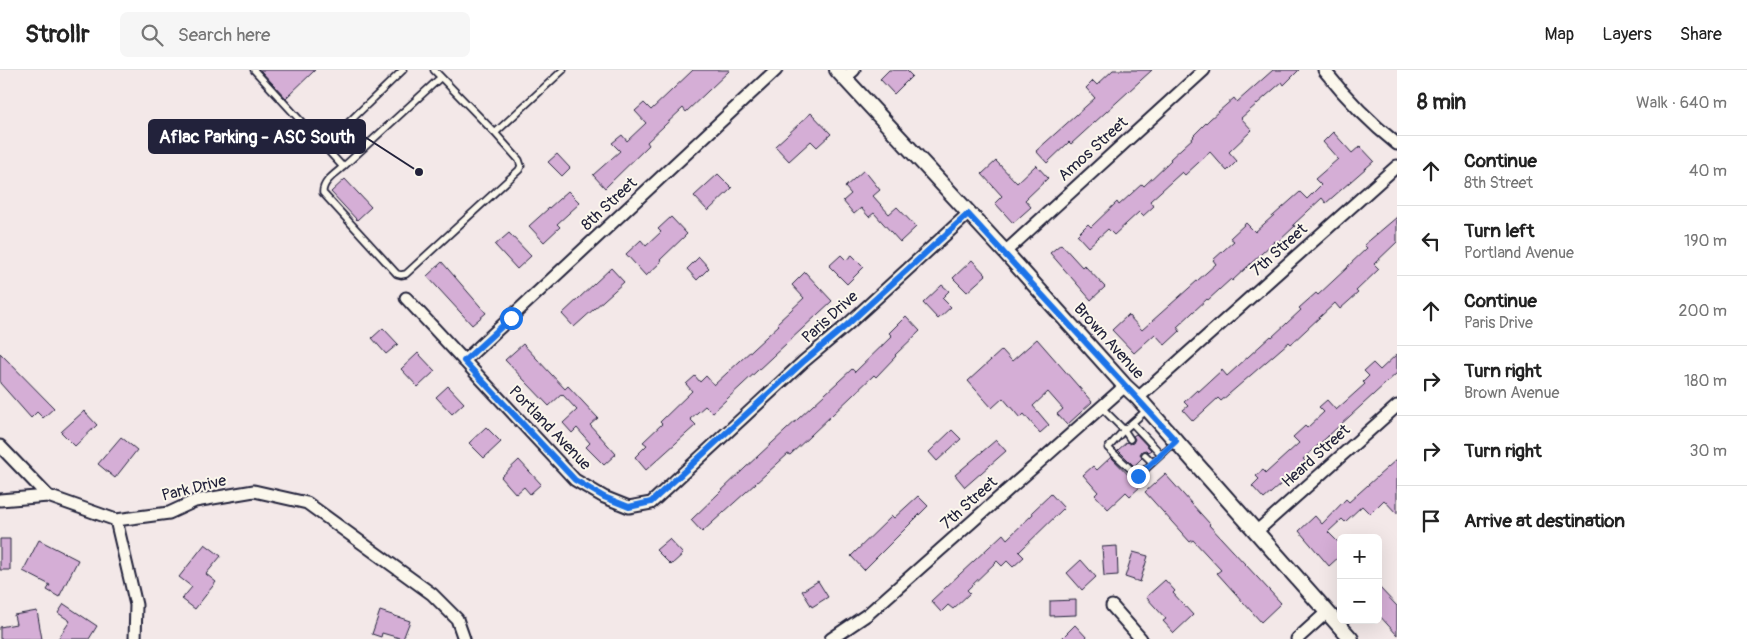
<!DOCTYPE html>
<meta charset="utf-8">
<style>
:root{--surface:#fff;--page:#f6f6f6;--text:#222;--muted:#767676;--line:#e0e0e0}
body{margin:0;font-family:Pangolin,sans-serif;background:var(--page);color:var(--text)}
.controls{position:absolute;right:15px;bottom:15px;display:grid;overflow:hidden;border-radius:8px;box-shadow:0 5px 20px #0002}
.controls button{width:45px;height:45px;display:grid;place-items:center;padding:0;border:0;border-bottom:1px solid var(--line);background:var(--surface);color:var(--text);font:25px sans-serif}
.stop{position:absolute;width:15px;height:15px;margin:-11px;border:4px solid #1a73e8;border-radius:50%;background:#fff}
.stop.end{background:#1a73e8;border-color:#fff;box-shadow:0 1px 5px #0008}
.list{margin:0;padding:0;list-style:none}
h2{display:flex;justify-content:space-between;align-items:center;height:65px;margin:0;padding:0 20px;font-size:21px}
h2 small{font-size:16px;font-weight:400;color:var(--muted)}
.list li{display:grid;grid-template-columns:32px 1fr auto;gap:15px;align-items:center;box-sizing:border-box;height:70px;padding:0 20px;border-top:1px solid var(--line)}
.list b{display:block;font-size:19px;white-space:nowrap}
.list p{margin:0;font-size:16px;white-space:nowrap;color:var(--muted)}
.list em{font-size:16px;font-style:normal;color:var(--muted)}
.icon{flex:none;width:28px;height:28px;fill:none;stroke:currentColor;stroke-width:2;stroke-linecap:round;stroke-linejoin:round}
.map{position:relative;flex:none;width:1397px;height:569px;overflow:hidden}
header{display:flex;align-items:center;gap:30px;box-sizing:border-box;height:70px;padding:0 25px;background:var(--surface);border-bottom:1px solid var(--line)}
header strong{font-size:24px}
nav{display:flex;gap:28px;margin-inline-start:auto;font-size:18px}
.search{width:350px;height:45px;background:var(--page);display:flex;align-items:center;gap:12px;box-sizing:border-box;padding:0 18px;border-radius:8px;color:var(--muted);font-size:19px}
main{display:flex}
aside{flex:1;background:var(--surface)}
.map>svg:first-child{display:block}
.building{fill:#d5aed6;stroke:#22223b}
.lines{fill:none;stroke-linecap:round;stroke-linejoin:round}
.service-casing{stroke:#22223b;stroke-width:9}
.minor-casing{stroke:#22223b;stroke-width:15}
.tertiary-casing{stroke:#22223b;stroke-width:18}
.service{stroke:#fbf7ec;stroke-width:5.5}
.minor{stroke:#fbf7ec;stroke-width:11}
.tertiary{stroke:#fbf7ec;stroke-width:14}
.route{stroke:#1a73e8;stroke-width:6}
.labels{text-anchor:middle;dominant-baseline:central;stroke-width:4;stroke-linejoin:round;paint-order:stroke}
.street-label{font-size:16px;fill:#22223b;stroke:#fbf7ec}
.leader{fill:none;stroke:#22223b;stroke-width:2}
.callout-dot{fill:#22223b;stroke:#fbf7ec;stroke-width:2}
.callout{fill:#22223b;stroke:#22223b;stroke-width:2}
.callout-label{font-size:18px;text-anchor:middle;font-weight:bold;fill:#fff}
</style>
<header>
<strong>Strollr</strong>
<div class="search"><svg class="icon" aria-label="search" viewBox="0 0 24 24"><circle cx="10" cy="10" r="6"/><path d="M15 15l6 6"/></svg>Search here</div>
<nav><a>Map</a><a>Layers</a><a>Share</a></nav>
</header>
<main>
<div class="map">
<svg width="1397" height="569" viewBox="0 0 1397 569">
<rect width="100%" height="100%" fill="#f3e8e8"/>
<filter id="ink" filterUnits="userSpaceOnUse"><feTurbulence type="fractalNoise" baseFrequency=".02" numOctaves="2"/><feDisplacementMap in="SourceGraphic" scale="10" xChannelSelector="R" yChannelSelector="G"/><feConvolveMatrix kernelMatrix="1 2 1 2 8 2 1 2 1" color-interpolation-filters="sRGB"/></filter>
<g filter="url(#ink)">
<!-- building -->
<path class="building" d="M 260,0 L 315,0 L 286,28 Z
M 693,0 L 730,0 L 686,42 L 683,38 L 647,72 L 649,75 L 605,118 L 593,105 L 620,81 L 612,73 L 622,65 L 627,71 L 646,53 L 635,41 L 644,33 L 651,40 Z
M 889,0 L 906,0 L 912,6 L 894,24 L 880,9 Z
M 1113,0 L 1152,0 L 1071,74 L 1069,72 L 1047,93 L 1036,81 L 1095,28 L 1086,18 L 1093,11 L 1097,15 Z
M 1273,0 L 1299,0 L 1284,15 L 1282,12 L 1241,48 L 1252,60 L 1229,82 L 1237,91 L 1227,101 L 1210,82 L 1185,105 L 1182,102 L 1150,131 L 1154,136 L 1143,146 L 1139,142 L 1114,165 L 1108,159 L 1088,177 L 1077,165 L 1088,154 L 1091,157 L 1117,132 L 1119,135 L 1142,114 L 1144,116 L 1171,90 L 1170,89 L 1194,67 L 1193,66 L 1210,49 L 1234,28 L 1237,32 Z
M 811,43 L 831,64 L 817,77 L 811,71 L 789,91 L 775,76 Z
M 1333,62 L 1352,83 L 1360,76 L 1374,91 L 1326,133 L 1322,128 L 1293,155 L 1295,156 L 1277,173 L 1275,171 L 1232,211 L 1231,209 L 1208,230 L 1207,229 L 1177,257 L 1180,261 L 1165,275 L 1155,264 L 1134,283 L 1112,260 L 1128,245 L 1142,260 L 1216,194 L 1213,190 L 1234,171 L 1230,168 L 1246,153 L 1255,162 L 1300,122 L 1307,129 L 1321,115 L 1315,109 L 1338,89 L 1323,72 Z
M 557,84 L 570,98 L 562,106 L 548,92 Z
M 996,91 L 1017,113 L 1036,95 L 1048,108 L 1025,130 L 1031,137 L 1013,153 L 995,133 L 1002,126 L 982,104 Z
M 864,100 L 880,120 L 873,126 L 889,144 L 897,137 L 916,157 L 900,172 L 874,143 L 869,147 L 861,138 L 854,144 L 843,131 L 851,124 L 845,117 Z
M 718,104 L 732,118 L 708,141 L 694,126 Z
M 345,109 L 371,137 L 357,150 L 331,122 Z
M 568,121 L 580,133 L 557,154 L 560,157 L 544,172 L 529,156 Z
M 671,147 L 687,164 L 660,190 L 661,192 L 646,206 L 626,184 L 641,170 L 646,176 L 661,162 L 658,159 Z
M 1397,147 L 1397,172 L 1374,194 L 1379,199 L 1356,221 L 1358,223 L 1340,239 L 1335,233 L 1291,274 L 1289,272 L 1221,331 L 1218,328 L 1193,351 L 1183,340 L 1188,336 L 1184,332 L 1197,320 L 1198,322 L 1222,300 L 1227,306 L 1271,266 L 1272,267 L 1301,240 L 1299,238 L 1316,223 L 1318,225 L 1348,197 L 1348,196 L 1367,178 L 1364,175 Z
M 509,163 L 531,186 L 517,199 L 495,175 Z
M 1061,174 L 1082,197 L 1084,195 L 1105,217 L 1091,230 L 1050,183 Z
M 841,185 L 846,190 L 852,185 L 864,197 L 847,214 L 829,196 Z
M 699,187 L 709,198 L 697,210 L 687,199 Z
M 972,190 L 986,205 L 967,222 L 953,208 Z
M 442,192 L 486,243 L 472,255 L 427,206 Z
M 611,198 L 624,212 L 574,257 L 562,244 Z
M 805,202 L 832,231 L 712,343 L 705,336 L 690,349 L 696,355 L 646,400 L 635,387 L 647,375 L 643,372 L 662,354 L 660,352 L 692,321 L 686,314 L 695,306 L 700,312 L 706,306 L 714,315 L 779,255 L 777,253 L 804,228 L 792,215 Z
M 942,215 L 949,221 L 942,228 L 951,237 L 938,249 L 923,233 Z
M 906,246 L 920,261 L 895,285 L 896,286 L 876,307 L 874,305 L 790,385 L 788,384 L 702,462 L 691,450 L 745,398 L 852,299 L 855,302 L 892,266 L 889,263 Z
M 383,258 L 398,274 L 386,284 L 372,268 Z
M 1037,269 L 1092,332 L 1067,355 L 1057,344 L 1063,339 L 1048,322 L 1033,336 L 1049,355 L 1040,363 L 1024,344 L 1020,348 L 1003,328 L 992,338 L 968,311 L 1002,280 L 1012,291 Z
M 523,274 L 565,319 L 568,316 L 598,348 L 590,355 L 616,384 L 604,395 L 586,377 L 590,373 L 577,358 L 572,363 L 563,353 L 577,340 L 562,324 L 549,336 L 505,290 Z
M 0,283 L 54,338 L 43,348 L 37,342 L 31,348 L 0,313 Z
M 418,283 L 435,301 L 418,317 L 401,299 Z
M 1397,284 L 1397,303 L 1303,389 L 1306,392 L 1264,429 L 1252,416 L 1259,409 L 1256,406 L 1263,400 L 1266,403 L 1299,373 L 1293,367 L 1305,356 L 1307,358 L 1324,342 L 1319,337 L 1327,330 L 1336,340 L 1365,314 L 1363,312 L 1369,306 L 1364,301 L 1373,293 L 1380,300 Z
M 448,316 L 464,333 L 452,344 L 436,327 Z
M 84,341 L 97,355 L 75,376 L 61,362 Z
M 486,357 L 501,372 L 484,388 L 469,373 Z
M 952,360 L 961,369 L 937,391 L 929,382 Z
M 1136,364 L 1151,380 L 1148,382 L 1146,380 L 1142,381 L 1140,384 L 1142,388 L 1134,396 L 1118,380 L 1127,372 L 1130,374 L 1133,373 L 1135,369 L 1133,366 Z
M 121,367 L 137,380 L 115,408 L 98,394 Z
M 996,370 L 1006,381 L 965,417 L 955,405 Z
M 1111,387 L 1140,417 L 1130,426 L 1126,422 L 1108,439 L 1095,425 L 1098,422 L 1083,405 L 1093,396 L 1097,400 Z
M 1397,389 L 1397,444 L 1384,430 L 1370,444 L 1362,436 L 1345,452 L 1342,449 L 1328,462 L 1341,475 L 1341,485 L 1329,496 L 1299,461 L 1315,446 L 1322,454 L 1346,429 L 1349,432 Z
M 519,390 L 541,414 L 530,424 L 524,417 L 516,424 L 501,407 Z
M 1165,404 L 1210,454 L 1209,455 L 1281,533 L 1261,552 L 1217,503 L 1221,500 L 1193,470 L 1190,472 L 1145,422 Z
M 1051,424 L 1064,438 L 1019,482 L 1024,487 L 1013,497 L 1007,491 L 1002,496 L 997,491 L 967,520 L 970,523 L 953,539 L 948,535 L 941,542 L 931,531 L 1003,464 L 1007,469 L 1033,444 L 1032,442 Z
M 918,426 L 928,436 L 864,500 L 851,486 L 892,446 L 894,448 Z
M 0,469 L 10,469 L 10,500 L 0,500 Z
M 669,469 L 683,484 L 671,495 L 656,480 Z
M 39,470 L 78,490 L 59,527 L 47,520 L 50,515 L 23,501 Z
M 205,474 L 221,486 L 206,504 L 216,512 L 195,539 L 182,529 L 192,517 L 179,507 Z
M 1117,476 L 1118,505 L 1104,506 L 1102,477 Z
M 1133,482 L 1148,486 L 1140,512 L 1125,507 Z
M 1081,490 L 1096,507 L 1082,520 L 1067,503 Z
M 1165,510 L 1175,521 L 1173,523 L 1193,545 L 1174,563 L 1163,551 L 1166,549 L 1146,527 Z
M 818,511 L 828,527 L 812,537 L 802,521 Z
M 1378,516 L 1397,536 L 1397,565 L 1378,544 Z
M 1076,530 L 1076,545 L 1050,546 L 1050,531 Z
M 64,534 L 97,556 L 89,569 L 58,569 L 70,551 L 58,543 Z
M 37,541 L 42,569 L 0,569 L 0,557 L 16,554 L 14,545 Z
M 380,541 L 410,551 L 403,569 L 382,563 L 381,567 L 372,564 Z
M 1075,555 L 1088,569 L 1061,569 Z"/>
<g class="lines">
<defs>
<path id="service" d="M 254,0 L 343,97 C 335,104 322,112 323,123 L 397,204 L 401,205 L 406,204 L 519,100 L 521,96 L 519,90 L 495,63 L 563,0
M 434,0 L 495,63
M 324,76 L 403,0
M 343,97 L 441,7
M 1101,337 L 1124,360 L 1108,378 L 1138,406 L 1175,372
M 1132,353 L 1161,384
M 1130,369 L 1124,360 L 1148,339
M 1145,385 L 1152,392"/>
<path id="minor" d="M 1324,0 C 1347,29 1368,51 1397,74
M 845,8 L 854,0
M 1005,182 L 1204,0
M 406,228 L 575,410 L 604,427 L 629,437 L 651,433 L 803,292 L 847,255 L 968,144
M 464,291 L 776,0
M 1138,328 L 1397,96
M 0,376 L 48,426
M 0,430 L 48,426 L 116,450 L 169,443 L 195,431 L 254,421 L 307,433 L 432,524 L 457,549 L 464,569
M 116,450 L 136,535 L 135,569
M 1257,461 L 1397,336
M 1112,536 L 1141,569
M 831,569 L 868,544 L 1125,316
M 1297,569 L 1327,542"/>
<path id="tertiary" d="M 837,0 L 1005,182 L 1125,316 L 1138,328 L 1351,569"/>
</defs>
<!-- service casing -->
<use href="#service" class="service-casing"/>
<!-- minor casing -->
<use href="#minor" class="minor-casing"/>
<!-- tertiary casing -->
<use href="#tertiary" class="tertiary-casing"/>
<!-- service -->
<use href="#service" class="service"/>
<!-- minor -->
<use href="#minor" class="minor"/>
<!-- tertiary -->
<use href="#tertiary" class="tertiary"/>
</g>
</g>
<g class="lines" filter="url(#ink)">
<!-- route -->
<path class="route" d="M 511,248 L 464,291 L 575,410 L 604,427 L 629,437 L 651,432 L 803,292 L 847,255 L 968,144 L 1176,371 L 1138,406"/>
</g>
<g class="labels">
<!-- street labels -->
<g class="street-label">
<text transform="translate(1093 79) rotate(-42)">Amos Street</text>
<text transform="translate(609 134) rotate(-43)">8th Street</text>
<text transform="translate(1279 180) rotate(-42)">7th Street</text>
<text transform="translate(830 247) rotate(-42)">Paris Drive</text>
<text transform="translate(1109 271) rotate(48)">Brown Avenue</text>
<text transform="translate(550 358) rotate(46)">Portland Avenue</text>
<text transform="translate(1316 386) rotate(-42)">Heard Street</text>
<text transform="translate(194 418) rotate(-14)">Park Drive</text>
<text transform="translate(969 433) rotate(-42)">7th Street</text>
</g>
</g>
<!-- callouts -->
<path class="leader" d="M419 102L365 67"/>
<circle class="callout-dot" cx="419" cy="102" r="5"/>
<rect class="callout" x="149" y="50" width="216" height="33" rx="5"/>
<g class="callout-label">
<text x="257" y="73">Aflac Parking - ASC South</text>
</g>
</svg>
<div class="controls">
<button>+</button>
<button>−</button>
</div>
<div class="stop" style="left:511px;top:248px"></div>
<div class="stop end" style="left:1138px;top:406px"></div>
</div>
<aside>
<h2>8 min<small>Walk · 640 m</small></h2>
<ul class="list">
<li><svg class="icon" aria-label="ahead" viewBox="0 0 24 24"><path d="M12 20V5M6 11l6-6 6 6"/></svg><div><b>Continue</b><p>8th Street</p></div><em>40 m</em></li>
<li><svg class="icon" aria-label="left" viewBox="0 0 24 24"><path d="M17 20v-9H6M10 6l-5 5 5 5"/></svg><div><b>Turn left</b><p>Portland Avenue</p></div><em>190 m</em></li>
<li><svg class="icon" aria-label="ahead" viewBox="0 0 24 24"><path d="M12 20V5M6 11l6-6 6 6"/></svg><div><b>Continue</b><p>Paris Drive</p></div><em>200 m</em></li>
<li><svg class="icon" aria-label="right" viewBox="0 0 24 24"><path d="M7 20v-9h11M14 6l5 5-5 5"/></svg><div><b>Turn right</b><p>Brown Avenue</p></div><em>180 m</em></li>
<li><svg class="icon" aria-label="right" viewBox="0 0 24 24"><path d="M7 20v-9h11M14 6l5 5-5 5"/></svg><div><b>Turn right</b></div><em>30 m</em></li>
<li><svg class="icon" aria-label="arrive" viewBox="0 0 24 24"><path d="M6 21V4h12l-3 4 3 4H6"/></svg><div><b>Arrive at destination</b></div></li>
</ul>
</aside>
</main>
